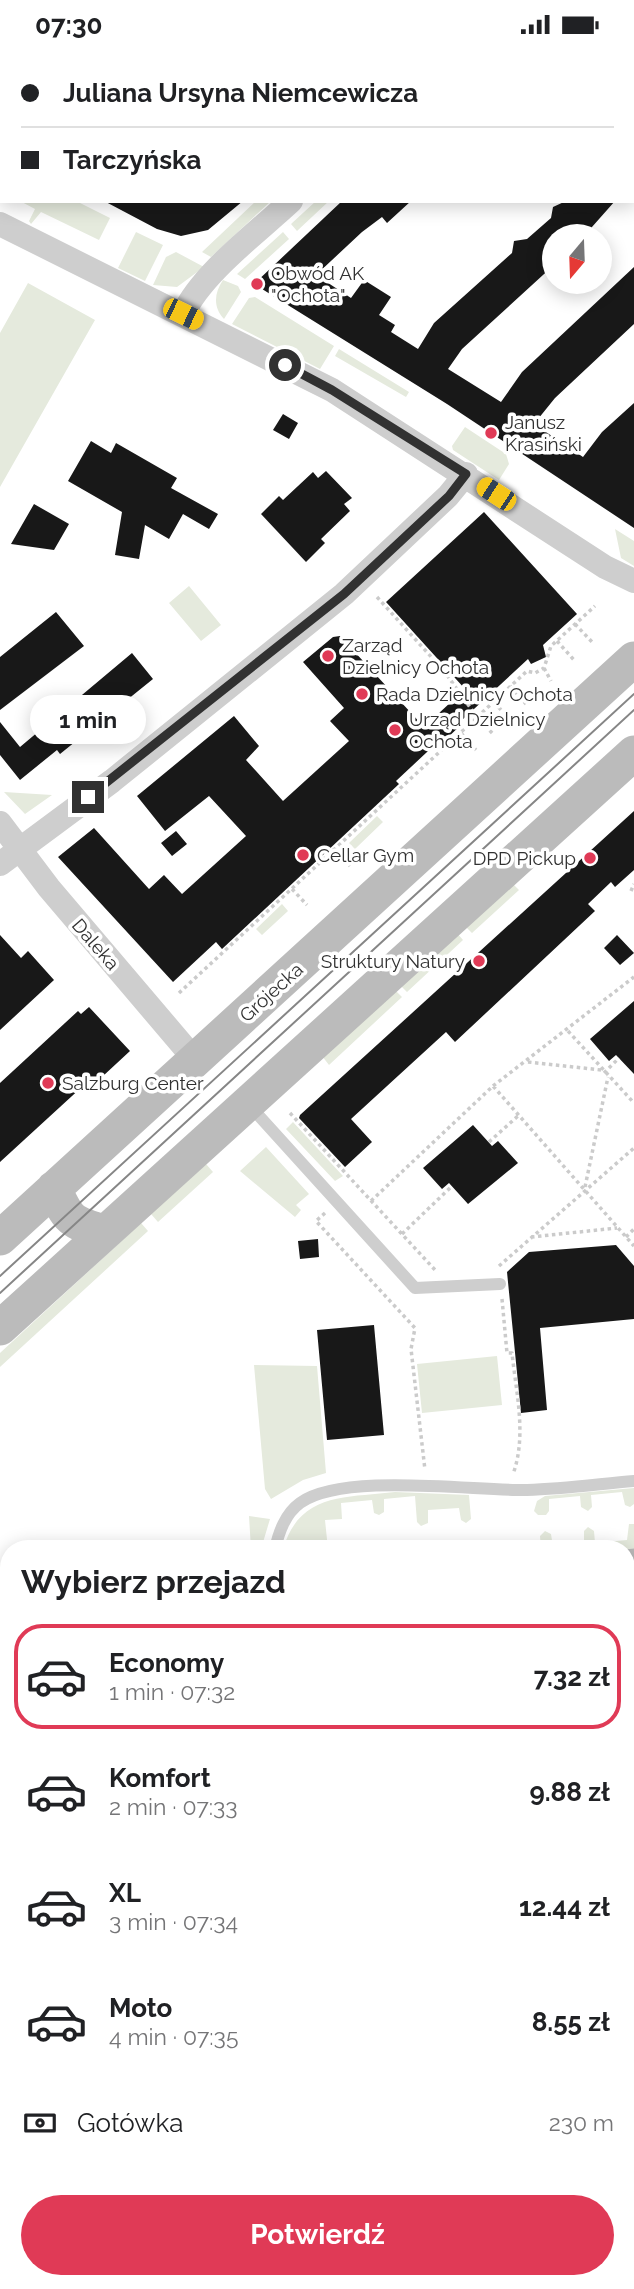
<!DOCTYPE html>
<html lang="pl">
<head>
<meta charset="utf-8">
<style>
  :root { --surface:#fff; --page:#f6f6f6; --text:#202124; --muted:#757577; --line:#e0e0e0; --accent:#e03a56 }
  body { margin:0; font-family:Raleway,sans-serif; background:var(--page); color:var(--text); height:100vh; display:flex; flex-direction:column; font-size:26px; white-space:nowrap }
  * { box-sizing:border-box; margin:0 }
  p { font-size:23px; color:var(--muted) }
  .icon { flex:none; width:38px; height:38px; fill:none; stroke:currentColor; stroke-width:2; stroke-linecap:round; stroke-linejoin:round }
  .map { position:relative; flex:1; overflow:hidden }
  .panel { position:absolute; left:0px; top:1491px; width:635px; height:749px; display:flex; flex-direction:column; background:var(--surface); border-radius:28px 28px 0 0; box-shadow:0 4px 18px #0003 }
  .panel>* { flex:none }
  .guide { position:absolute; left:0px; top:0px; width:635px; height:154px; box-shadow:0 4px 18px #0003; display:grid; align-content:center; height:154px; padding:0 21px; background:var(--surface) }
  .needle { width:46px; rotate:199deg }
  .tools { position:absolute; left:542px; top:175px; display:grid; gap:14px }
  .tools a { display:grid; place-items:center; width:70px; height:70px; border-radius:50%; background:var(--surface); box-shadow:0 4px 18px #0003; font-size:35px }
  .end { position:absolute; width:32px; height:32px; margin:-16px; border:9px solid #313131; background:#fff; box-shadow:0 0 0 4px #fff }
  .from { border-radius:50% }
  .bubble { position:absolute; height:49px; border-radius:24px; background:var(--surface); box-shadow:0 4px 18px #0003; font-size:23px; font-weight:700; line-height:49px; text-align:center }
  .car { position:absolute; width:21px; height:42px; margin:-21px -10px; border-radius:9px; box-shadow:0 0 5px 2px #0007; background:linear-gradient(#f5c518 24%,#345 0 40%,#f5c518 0 76%,#345 0 86%,#f5c518 0) }
  .guide b { display:flex; align-items:center; gap:24px; height:66px; font-size:26px }
  .guide b+b { border-top:2px solid var(--line) }
  .guide i { width:18px; height:18px; background:var(--text) }
  ul { padding:0; list-style:none }
  li { display:flex; align-items:center; gap:21px; height:105px; margin:0 14px 10px; padding:0 7px; border:4px solid transparent; border-radius:28px }
  li div { flex:1 }
  li b { display:block; font-size:26px }
  li em { font-style:normal; font-weight:700 }
  li.active { border-color:var(--accent) }
  li>.icon { width:63px; height:63px; stroke-width:1.5 }
  h2 { padding:0 21px; font-size:32px; line-height:84px }
  .pay { display:flex; align-items:center; gap:18px; height:77px; padding:0 21px; font-size:26px }
  .pay p { margin-inline-start:auto }
  .primary-button { display:flex; gap:14px; margin-top:auto; padding:14px 21px }
  .primary-button a { flex:1; height:80px; border-radius:42px; background:var(--accent); color:#fff; font-size:28px; font-weight:700; line-height:80px; text-align:center }
  .status { display:flex; justify-content:space-between; align-items:center; height:49px; padding:0 35px; background:var(--surface); direction:ltr }
  .status svg { height:19px; fill:currentColor }
  .map>svg:first-child { display:block }
</style>
</head>
<body>
<div class="status"><b>07:30</b><svg viewBox="0 0 49 12"><path d="M0 12V9h3v3zM5 12V6h3v6zM10 12V3h3v9zM15 12V0h3v12zM26 1h20v11H26zM47 4h2v5h-2z"/></svg></div>
<div class="map">
<svg width="634" height="2240" viewBox="0 0 634 2240">
  <rect width="100%" height="100%" fill="#fff"/>
  <path fill="#e5eadd" d="M20,152H76L110,169L99,191L41,163L31,175L29,172L35,160Z
    M256,152H271L211,208L202,203Z
    M316,152H329L297,182L291,175Z
    M136,183L163,196L145,232L118,219Z
    M283,183L289,190L245,230L237,225Z
    M176,203L204,218L177,238L153,236L166,208Z
    M223,231L238,237L241,243L224,270C213,258 214,244 223,231Z
    M28,234L95,271L0,438V284Z
    M255,248L334,297L320,320L232,275L249,249Z
    M339,300L409,343L406,348L335,307Z
    M465,378L506,405L509,415L499,431L453,401L452,397Z
    M615,480L634,492V517L621,509Z
    M189,537L221,576L201,592L169,554Z
    M4,743L52,746L25,765Z
    M377,767L383,773L355,800L349,794Z
    M513,835L519,841L472,884L465,877Z
    M282,855L288,862L262,886L256,880Z
    M457,884L463,891L407,943L400,936Z
    M395,941L402,948L329,1016L322,1007Z
    M293,1073L343,1127L335,1132L286,1080Z
    M266,1098L309,1145L296,1156L301,1161L295,1168L240,1122Z
    M206,1115L213,1123L158,1173L151,1165Z
    M141,1174L148,1182L0,1318V1304Z
    M497,1307L502,1356L422,1364L417,1315Z
    M254,1316L317,1317L326,1424L303,1431L271,1450L265,1440Z
    M634,1439V1455L630,1458L625,1456L622,1443L591,1446L592,1458L588,1462L581,1458L580,1447L549,1450V1462L546,1466H538L534,1462L537,1452L545,1447Z
    M395,1443L469,1446L471,1470L466,1474L461,1471L459,1459L428,1461V1474L421,1477L417,1473L415,1447L384,1450V1463L379,1466L374,1464L372,1451L341,1454L342,1470L325,1471L328,1500H283C300,1443 346,1449 395,1443Z
    M249,1467L270,1470L261,1500H251Z
    M629,1475H634V1505L627,1506L626,1500H534L541,1499L540,1487L545,1482L551,1485L553,1498L584,1495V1482L588,1478L594,1482L595,1494L627,1491Z
    M9,1641V1701H0V1642Z
    M627,1795H634V1845L627,1846Z
    M0,1808H9V1859H0Z
    M0,2039L9,2042V2113L0,2114Z"/>
  <path fill="#181818" d="M104,152H243L208,181L181,187L157,180Z
    M342,152H411L387,174L382,168L362,183L316,226L351,249L364,231L391,248L379,266L395,276L391,283L418,300L434,274L512,204L514,192L527,190L551,169L553,158L566,152H615L584,187H555V215L462,300L448,320L501,353L522,323L634,218V275L555,349L534,375L583,408L602,383L634,354V479L447,355L254,235Z
    M283,365L298,374L289,390L273,381Z
    M91,392L111,404L116,394L177,429L171,439L218,465L209,480L183,465L169,490L145,476L139,510L115,506L122,463L68,432Z
    M326,422L352,449L344,455L350,462L321,490L325,494L306,513L261,465L279,447L283,451L313,423L318,429Z
    M34,455L69,475L54,501L11,495Z
    M484,463L577,565L543,596L546,608L531,615L528,610L461,672L463,674L444,692L442,689L396,732L399,735L222,900L216,893L173,933L58,808L94,779L149,840L164,826L182,845L246,787L209,747L165,782L137,747L234,667L259,697L246,711L283,752L349,692L330,672L344,659L303,613L333,588L340,587L424,678L465,640L386,553Z
    M56,563L84,597L0,661V608Z
    M132,604L153,630L60,705L57,701L20,731L0,706V673L20,698Z
    M634,762V821L615,838L611,833L588,855L595,862L455,993L446,983L351,1070L372,1093L345,1118L299,1069L300,1066Z
    M176,782L187,795L172,807L161,794Z
    M0,886L21,909L28,902L54,931L0,981Z
    M617,886L634,904L620,916L604,899Z
    M634,952V1025L616,1006L609,1012L590,990Z
    M89,958L130,1002L89,1040L84,1036L0,1113V1034L78,962L81,965Z
    M473,1076L492,1097L498,1092L518,1114L468,1155L449,1134L442,1140L423,1119Z
    M318,1190L319,1208L300,1210L298,1192Z
    M616,1196L634,1217V1270L540,1279L547,1361L521,1364L507,1223L529,1203Z
    M374,1276L384,1386L327,1391L317,1281Z"/>
  <g fill="none" stroke-linecap="round" stroke-linejoin="round">
    <path stroke="#cbcbcb" stroke-width="3.5" stroke-dasharray="3.5 3.5" stroke-linecap="butt" d="M50,2L51,0
      M377,548L444,622L477,668L493,685
      M575,575L593,594
      M557,592L574,611
      M544,619L551,632
      M510,637L526,655
      M494,653L509,670
      M461,684L476,701
      M335,801L350,817
      M292,840L307,856
      M631,842L634,835
      M179,944L527,622L535,624L544,619L551,597L595,557
      M568,982L634,1054
      M528,1013L601,1021
      M604,1024L619,1009
      M493,1037L634,928
      M290,1064L436,1222
      M489,1093L519,1066
      M585,1138L608,1028
      M371,1152L493,1037L634,1197
      M325,1164L316,1172L415,1279L411,1300L425,1421
      M402,1185L452,1137
      M531,1188L617,1179
      M626,1188L634,1180
      M499,1217L634,1099
      M502,1250L507,1304H512C516,1343 527,1387 513,1425
      M626,1566L634,1565
      M626,1631L634,1637
      M626,1872L634,1871
      M0,1885H9
      M626,1887L634,1886
      M626,1944H634
      M626,1958H634
      M0,1972H9
      M0,1997L9,1996
      M626,2016L634,2015
      M0,2034L9,2037
      M0,2117L9,2116
      M0,2158L9,2157"/>
    <path stroke="#cecece" stroke-width="12" d="M250,1057L415,1239L500,1235
      M275,1500C279,1483 285,1465 300,1454C343,1423 474,1442 527,1441C563,1440 599,1435 634,1432
      M626,2179L634,2177
      M200,2240L273,2231"/>
    <path stroke="#cecece" stroke-width="24" d="M189,2L190,0
      M263,2L265,0
      M336,2L338,0
      M453,2L455,0
      M629,2L630,0
      M634,20V21
      M0,175L332,341L605,518L634,532
      M183,265C202,224 258,183 291,152
      M0,774L49,839L196,1012
      M0,815L112,732L344,545L448,447L466,425"/>
    <path stroke="#bbb" stroke-width="35" d="M54,1139C68,1171 70,1173 104,1183
      M0,1189L634,610
      M0,1279L634,704
      M626,1518L634,1517
      M0,1603L9,1601"/>
    <path stroke="#868686" stroke-width="2" d="M0,1227L634,645
      M0,1244L634,661"/>
    <path stroke="#868686" stroke-width="5" stroke-dasharray="7 5" stroke-linecap="butt" d="M626,1694H634
      M626,1705H634
      M0,1713H9
      M626,1721L634,1720
      M0,1731L9,1730
      M626,1733H634
      M0,1745H9
      M626,1748H634
      M0,1759H9
      M0,1773H9
      M626,1785H634
      M0,1798H9
      M626,1899H634
      M0,1913L9,1912
      M626,1931H634
      M0,1944H9"/>
  </g>
  <g fill="none" stroke-linecap="round" stroke-linejoin="round">
    <path stroke="#313131" stroke-width="9" d="M88,748L344,545L449,447L466,425L332,341L285,316"/>
  </g>
  <g fill="#e03a56" stroke="#fff" stroke-width="2.5">
    <circle cx="257" cy="235" r="7"/>
    <circle cx="491" cy="384" r="7"/>
    <circle cx="328" cy="607" r="7"/>
    <circle cx="362" cy="645" r="7"/>
    <circle cx="395" cy="681" r="7"/>
    <circle cx="303" cy="806" r="7"/>
    <circle cx="590" cy="809" r="7"/>
    <circle cx="479" cy="912" r="7"/>
    <circle cx="48" cy="1034" r="7"/>
  </g>
  <g text-anchor="middle" stroke-width="7" stroke-linejoin="round" paint-order="stroke">
    <g font-size="19" fill="#313131" stroke="#fff" text-anchor="start">
      <text x="271" y="231">Obwód AK<tspan x="271" dy="22">"Ochota"</tspan></text>
      <text x="505" y="380">Janusz<tspan x="505" dy="22">Krasiński</tspan></text>
      <text x="342" y="603">Zarząd<tspan x="342" dy="22">Dzielnicy Ochota</tspan></text>
      <text x="376" y="652">Rada Dzielnicy Ochota</text>
      <text x="409" y="677">Urząd Dzielnicy<tspan x="409" dy="22">Ochota</tspan></text>
      <text x="317" y="813">Cellar Gym</text>
      <text x="576" y="816" text-anchor="end">DPD Pickup</text>
      <text x="465" y="919" text-anchor="end">Struktury Natury</text>
      <text x="62" y="1041">Salzburg Center</text>
    </g>
    <g font-size="19" fill="#313131" stroke="#fff">
      <text transform="translate(96 895) rotate(49)" y="7">Daleka</text>
      <text transform="translate(271 943) rotate(-42)" y="7">Grójecka</text>
    </g>
  </g>
</svg>
<div class="tools">
<a><svg class="needle" viewBox="-14 -14 28 28"><path d="M0-13l5 13h-10z" fill="#e53935"/><path d="M0 13l5-13h-10z" fill="#757577"/></svg></a>
</div>
<i class="end from" style="left:285px;top:316px"></i>
<i class="end" style="left:88px;top:748px"></i>
<div class="bubble" style="left:30px;top:646px;width:116px">1 min</div>
<i class="car" style="left:183px;top:265px;rotate:116deg"></i>
<i class="car" style="left:496px;top:445px;rotate:303deg"></i>
<div class="guide">
<b><i class="from"></i>Juliana Ursyna Niemcewicza</b>
<b><i></i>Tarczyńska</b>
</div>
<section class="panel">
<h2>Wybierz przejazd</h2>
<ul>
<li class="active"><svg class="icon" aria-label="car" viewBox="0 0 24 24"><path d="M5 17H2v-5l4-1 3-4h7l3 4 3 1v5h-3M9 17h6M6 11h13"/><circle cx="7" cy="17" r="2"/><circle cx="17" cy="17" r="2"/></svg><div><b>Economy</b><p>1 min · 07:32</p></div><em>7.32 zł</em></li>
<li><svg class="icon" aria-label="car" viewBox="0 0 24 24"><path d="M5 17H2v-5l4-1 3-4h7l3 4 3 1v5h-3M9 17h6M6 11h13"/><circle cx="7" cy="17" r="2"/><circle cx="17" cy="17" r="2"/></svg><div><b>Komfort</b><p>2 min · 07:33</p></div><em>9.88 zł</em></li>
<li><svg class="icon" aria-label="car" viewBox="0 0 24 24"><path d="M5 17H2v-5l4-1 3-4h7l3 4 3 1v5h-3M9 17h6M6 11h13"/><circle cx="7" cy="17" r="2"/><circle cx="17" cy="17" r="2"/></svg><div><b>XL</b><p>3 min · 07:34</p></div><em>12.44 zł</em></li>
<li><svg class="icon" aria-label="car" viewBox="0 0 24 24"><path d="M5 17H2v-5l4-1 3-4h7l3 4 3 1v5h-3M9 17h6M6 11h13"/><circle cx="7" cy="17" r="2"/><circle cx="17" cy="17" r="2"/></svg><div><b>Moto</b><p>4 min · 07:35</p></div><em>8.55 zł</em></li>
</ul>
<div class="pay"><svg class="icon" aria-label="cash" viewBox="0 0 24 24"><path d="M3 7h18v10H3z"/><circle cx="12" cy="12" r="2"/></svg>Gotówka<p>230 m</p></div>
<div class="primary-button"><a>Potwierdź</a></div>
</section>
</div>
</body>
</html>
